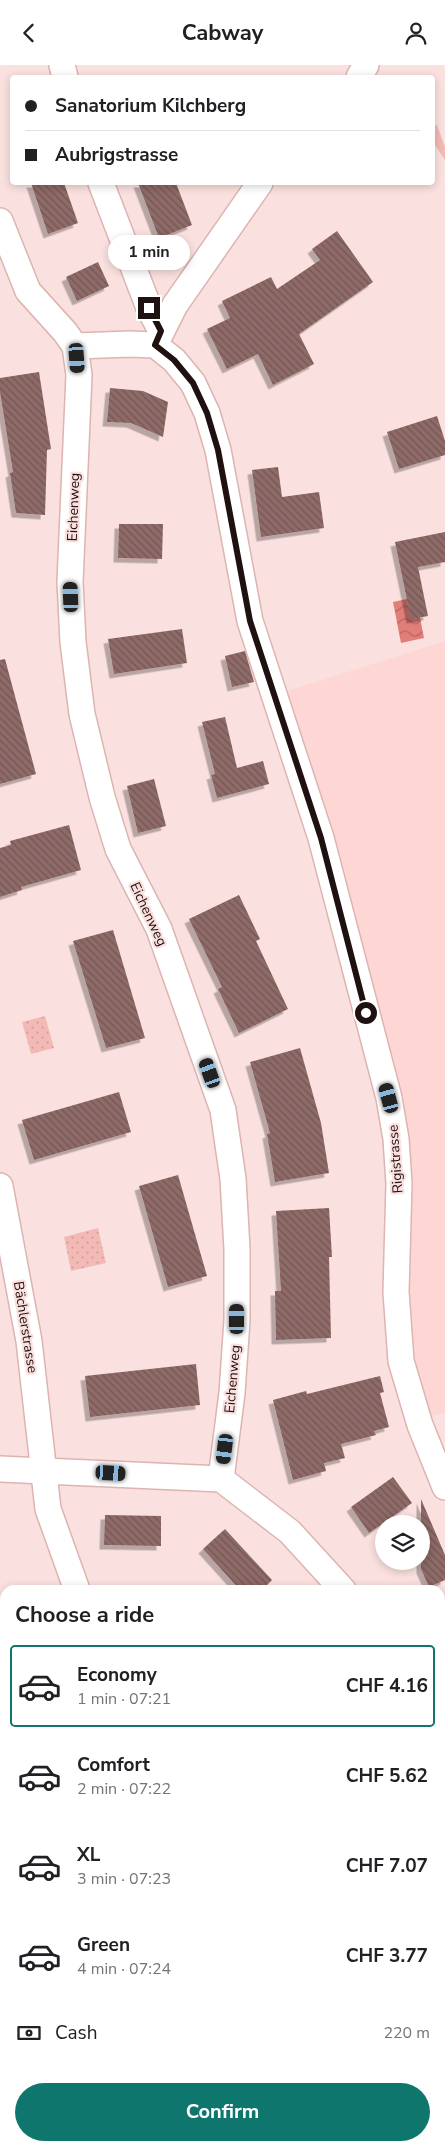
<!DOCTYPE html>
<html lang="en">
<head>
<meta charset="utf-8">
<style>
  :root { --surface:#fff; --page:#f2f2f2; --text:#202124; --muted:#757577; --line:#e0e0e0; --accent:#0f766e }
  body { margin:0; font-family:"Nunito Sans",sans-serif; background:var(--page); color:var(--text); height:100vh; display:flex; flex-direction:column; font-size:19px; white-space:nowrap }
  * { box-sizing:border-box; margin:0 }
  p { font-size:16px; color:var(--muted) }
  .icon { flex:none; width:28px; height:28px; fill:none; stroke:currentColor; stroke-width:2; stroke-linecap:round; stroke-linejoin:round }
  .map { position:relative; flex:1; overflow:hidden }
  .details { position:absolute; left:0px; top:1520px; width:445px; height:566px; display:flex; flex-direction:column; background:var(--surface); border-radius:15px 15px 0 0; box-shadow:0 2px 8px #0003 }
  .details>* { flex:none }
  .top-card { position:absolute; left:10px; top:10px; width:425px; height:110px; border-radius:5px; box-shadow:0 2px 8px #0003; display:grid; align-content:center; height:110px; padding:0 15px; background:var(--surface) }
  .controls { position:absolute; left:375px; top:1450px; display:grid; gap:10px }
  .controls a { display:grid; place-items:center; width:55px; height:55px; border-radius:50%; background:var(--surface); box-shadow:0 2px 8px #0003; font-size:25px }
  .end { position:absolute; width:22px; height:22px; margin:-11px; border:6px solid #1f1110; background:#fff; box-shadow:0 0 0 2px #fff }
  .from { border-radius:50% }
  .bubble { position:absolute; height:35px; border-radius:18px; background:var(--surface); box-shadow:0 2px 8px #0003; font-size:16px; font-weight:700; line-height:35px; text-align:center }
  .car { position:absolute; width:15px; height:30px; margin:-15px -8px; border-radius:6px; box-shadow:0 0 4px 1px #0007; background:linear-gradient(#222 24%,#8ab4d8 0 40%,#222 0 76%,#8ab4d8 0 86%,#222 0) }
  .top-card b { display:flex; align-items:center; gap:18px; height:48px; font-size:19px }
  .top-card b+b { border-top:1px solid var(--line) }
  .top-card i { width:12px; height:12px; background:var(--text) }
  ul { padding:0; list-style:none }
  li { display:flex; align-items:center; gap:15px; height:82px; margin:0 10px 8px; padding:0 5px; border:2px solid transparent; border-radius:5px }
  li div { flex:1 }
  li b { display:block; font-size:19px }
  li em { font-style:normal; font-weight:700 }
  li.current { border-color:var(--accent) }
  li>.icon { width:45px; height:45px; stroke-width:1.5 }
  h2 { padding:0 15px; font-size:22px; line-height:60px }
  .pay { display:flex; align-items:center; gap:12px; height:55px; padding:0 15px; font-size:19px }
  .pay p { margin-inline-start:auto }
  .action { display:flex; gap:10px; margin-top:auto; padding:10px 15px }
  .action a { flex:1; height:58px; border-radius:30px; background:var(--accent); color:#fff; font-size:20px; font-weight:700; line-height:58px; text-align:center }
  header { display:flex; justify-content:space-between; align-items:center; height:65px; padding:0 15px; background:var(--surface); font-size:22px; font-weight:700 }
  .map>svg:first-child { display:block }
</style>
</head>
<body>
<header><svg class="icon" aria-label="back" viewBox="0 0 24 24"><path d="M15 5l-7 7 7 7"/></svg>Cabway<svg class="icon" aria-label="person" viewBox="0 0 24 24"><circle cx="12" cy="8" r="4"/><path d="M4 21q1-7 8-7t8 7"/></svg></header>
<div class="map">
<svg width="445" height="2086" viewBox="0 0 445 2086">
  <defs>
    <pattern id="park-dots" width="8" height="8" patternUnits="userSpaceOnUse" patternTransform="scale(1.25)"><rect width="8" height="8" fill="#f3bab5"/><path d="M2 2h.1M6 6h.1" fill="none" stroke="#d09f9b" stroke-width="1.8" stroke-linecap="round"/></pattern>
    <pattern id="water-waves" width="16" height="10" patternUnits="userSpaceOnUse" patternTransform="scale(1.25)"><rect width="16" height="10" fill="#e27e79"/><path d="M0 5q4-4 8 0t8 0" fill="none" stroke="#b76662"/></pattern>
    <pattern id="building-back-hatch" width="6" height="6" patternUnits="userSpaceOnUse" patternTransform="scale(1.25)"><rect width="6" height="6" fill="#8e6a67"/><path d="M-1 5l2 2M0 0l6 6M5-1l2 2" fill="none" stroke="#735653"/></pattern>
    <filter id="shadow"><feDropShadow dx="-4.5" dy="4.5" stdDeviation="0" flood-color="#0004"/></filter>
  </defs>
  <rect width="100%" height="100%" fill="#fae1df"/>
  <path fill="#fed6d3" d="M445,576V1348L422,1353L410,1311L405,1118L278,629Z"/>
  <path fill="#f3bab5" d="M437,60L445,82V95L433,77V62Z
    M445,2013V2086H343L350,2081H440V2017Z"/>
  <path fill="url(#park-dots)" d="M45,951L54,983L31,989L22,957Z
    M98,1163L106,1198L71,1206L64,1172Z"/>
  <path fill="url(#water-waves)" d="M416,532L424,573L401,578L393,537Z"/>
  <path fill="url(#building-back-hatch)" filter="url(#shadow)" d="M31,118H64L78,158L48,169Z
    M138,118H176L192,160L159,173Z
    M337,166L373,217L299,269L314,299L273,320L258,289L227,304L207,264L230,253L222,236L271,212L277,224L320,195L312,184Z
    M98,197L109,221L77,236L66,212Z
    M39,307L51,384L47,385L45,450L16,448L10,408L13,407L0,327V313Z
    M110,323L143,326L168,337L163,372L131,358L107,357Z
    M437,351L445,376V390L399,404L387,367Z
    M278,402L282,432L319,427L324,463L261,472L252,405Z
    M119,459H163L162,494L118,493Z
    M445,467V497L418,502L428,551L411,554L395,477Z
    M182,564L187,598L114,609L108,574Z
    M245,586L254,617L232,622L225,591Z
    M5,594L36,709L0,719V595Z
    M225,652L237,703L263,696L269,719L217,733L211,710L215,709L202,657Z
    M154,714L166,761L138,768L127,721Z
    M69,760L81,805L21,822L22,825L0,832V783L11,780L10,776Z
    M239,830L260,874L256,876L288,944L239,968L218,924L222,922L189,854Z
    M113,865L145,973L106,983L73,876Z
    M300,983L321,1058L329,1108L275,1117L267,1069L270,1068L250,997Z
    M119,1027L131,1067L34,1095L22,1055Z
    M178,1110L207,1211L168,1222L139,1121Z
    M329,1143L332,1192H329L331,1273L276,1275L275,1226H281L276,1146Z
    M196,1299L200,1340L90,1352L85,1311Z
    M380,1311L384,1327L380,1328L389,1362L374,1366L376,1370L341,1379L345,1393L324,1398L326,1406L293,1415L273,1335L306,1326L307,1329Z
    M393,1412L412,1438L369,1468L351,1442Z
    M421,1434L445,1490V1515L429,1522L421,1504Z
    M105,1450L161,1451V1481L104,1480Z
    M225,1464L272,1515L262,1525H240L203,1484Z"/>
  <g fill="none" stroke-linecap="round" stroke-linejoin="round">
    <defs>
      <path id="minor" d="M62,0L65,12
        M359,12L366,0
        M101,118L149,243L161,266
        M0,156L28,226L65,267L75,281L130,279L155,280L174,295L193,318L207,348L218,385L250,556L321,773L389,1033L396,1074L399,1118L396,1227L401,1296L420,1360L445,1422
        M155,280L175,240L260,118
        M75,281L79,310L70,517L73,577L82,649L102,732L118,784L159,864L223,1045L233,1114L237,1184V1255L232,1328L221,1414
        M0,1121L29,1276L48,1444L77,1525
        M0,1404L221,1414L290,1467L343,1525
        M440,1633L445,1639
        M440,1887L445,1883
        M124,2086L132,2081"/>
    </defs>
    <use href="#minor" stroke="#dcb4b1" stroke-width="28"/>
    <use href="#minor" stroke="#fff" stroke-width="25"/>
  </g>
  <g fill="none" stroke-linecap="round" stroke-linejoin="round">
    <path stroke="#1f1110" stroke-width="6" d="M149,243L161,266L155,280L174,295L193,318L207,348L218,385L250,556L321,773L366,948"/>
  </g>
  <g text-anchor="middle" stroke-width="4.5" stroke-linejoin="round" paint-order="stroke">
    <g font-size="14" fill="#1f1110" stroke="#fae1df">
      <text transform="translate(73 442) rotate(-88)" y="5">Eichenweg</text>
      <text transform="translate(149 849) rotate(65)" y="5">Eichenweg</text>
      <text transform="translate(395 1094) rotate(-94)" y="5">Rigistrasse</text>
      <text transform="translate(26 1262) rotate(81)" y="5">Bächlerstrasse</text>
      <text transform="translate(232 1314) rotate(-85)" y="5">Eichenweg</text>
    </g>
  </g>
</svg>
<div class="controls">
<a><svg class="icon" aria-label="layers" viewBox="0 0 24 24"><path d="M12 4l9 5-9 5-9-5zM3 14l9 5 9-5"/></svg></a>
</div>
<i class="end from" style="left:366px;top:948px"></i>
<i class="end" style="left:149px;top:243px"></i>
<div class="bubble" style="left:108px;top:170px;width:82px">1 min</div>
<i class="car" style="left:77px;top:293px;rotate:176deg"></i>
<i class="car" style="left:71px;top:532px;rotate:358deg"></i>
<i class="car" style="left:210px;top:1008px;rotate:340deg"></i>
<i class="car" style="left:389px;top:1033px;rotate:345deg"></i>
<i class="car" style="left:237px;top:1254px;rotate:0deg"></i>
<i class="car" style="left:225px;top:1384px;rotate:187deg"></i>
<i class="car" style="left:111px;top:1408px;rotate:93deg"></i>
<div class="top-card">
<b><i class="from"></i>Sanatorium Kilchberg</b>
<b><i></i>Aubrigstrasse</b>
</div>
<section class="details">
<h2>Choose a ride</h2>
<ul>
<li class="current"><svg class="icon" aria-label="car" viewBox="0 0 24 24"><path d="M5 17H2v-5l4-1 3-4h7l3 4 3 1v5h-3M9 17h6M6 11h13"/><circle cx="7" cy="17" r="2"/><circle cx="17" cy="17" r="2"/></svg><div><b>Economy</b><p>1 min · 07:21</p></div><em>CHF 4.16</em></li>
<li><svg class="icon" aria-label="car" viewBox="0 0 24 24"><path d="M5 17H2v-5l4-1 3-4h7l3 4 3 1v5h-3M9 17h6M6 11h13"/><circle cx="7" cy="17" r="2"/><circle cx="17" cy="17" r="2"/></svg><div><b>Comfort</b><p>2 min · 07:22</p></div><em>CHF 5.62</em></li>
<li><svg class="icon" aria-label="car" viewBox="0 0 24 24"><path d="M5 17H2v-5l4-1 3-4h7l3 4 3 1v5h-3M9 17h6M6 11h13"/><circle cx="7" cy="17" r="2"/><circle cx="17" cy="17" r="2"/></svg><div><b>XL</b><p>3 min · 07:23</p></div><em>CHF 7.07</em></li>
<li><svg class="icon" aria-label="car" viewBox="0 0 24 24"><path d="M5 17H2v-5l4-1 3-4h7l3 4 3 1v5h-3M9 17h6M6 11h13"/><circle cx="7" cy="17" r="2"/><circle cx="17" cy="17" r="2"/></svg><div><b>Green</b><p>4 min · 07:24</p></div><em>CHF 3.77</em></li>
</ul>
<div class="pay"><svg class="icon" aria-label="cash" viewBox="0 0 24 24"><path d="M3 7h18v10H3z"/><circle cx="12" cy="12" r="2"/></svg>Cash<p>220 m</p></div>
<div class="action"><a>Confirm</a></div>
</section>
</div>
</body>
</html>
